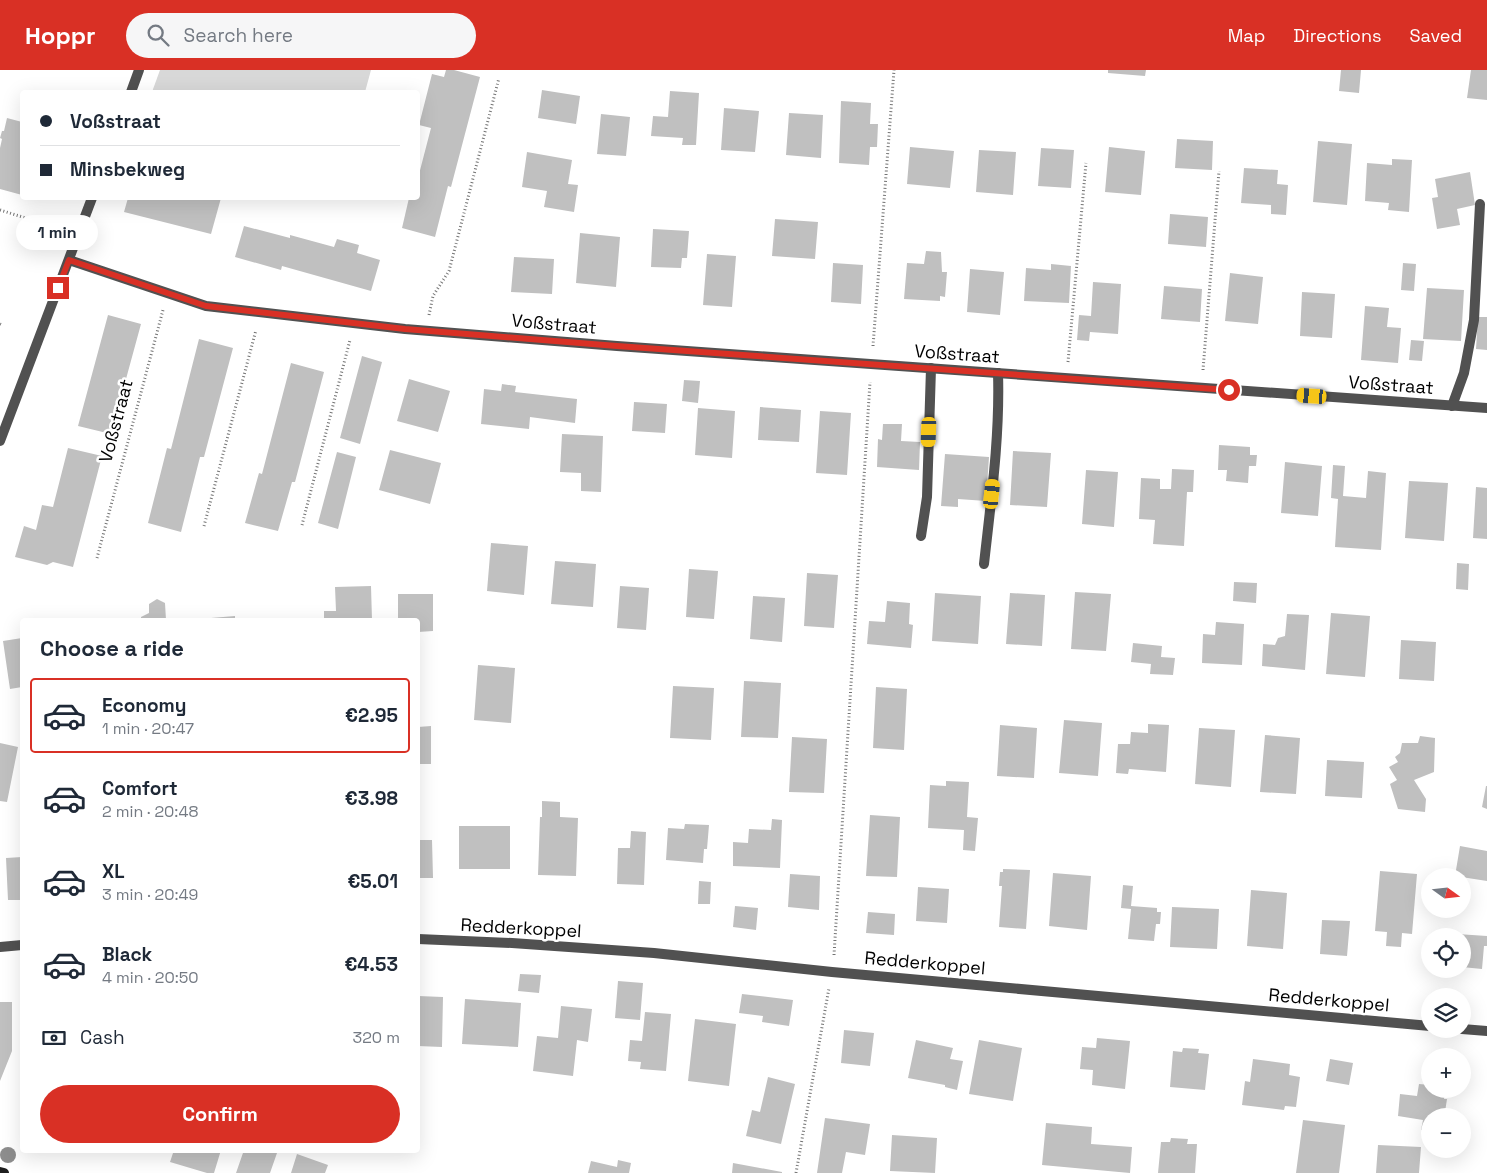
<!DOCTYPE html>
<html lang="en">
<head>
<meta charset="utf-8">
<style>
  :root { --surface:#fff; --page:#f6f6f7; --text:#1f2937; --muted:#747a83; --line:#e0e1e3; --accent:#d93025 }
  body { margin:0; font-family:"Space Grotesk",sans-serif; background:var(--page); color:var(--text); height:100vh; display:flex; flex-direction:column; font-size:19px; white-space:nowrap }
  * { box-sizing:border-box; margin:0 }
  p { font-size:16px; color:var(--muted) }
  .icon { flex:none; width:28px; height:28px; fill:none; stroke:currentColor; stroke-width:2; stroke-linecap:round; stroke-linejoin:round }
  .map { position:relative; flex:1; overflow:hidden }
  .sheet { position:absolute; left:20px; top:548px; width:400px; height:535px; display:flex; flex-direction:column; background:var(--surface); border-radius:5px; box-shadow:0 5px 20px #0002 }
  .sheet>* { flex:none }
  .top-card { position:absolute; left:20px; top:20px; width:400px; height:110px; border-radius:5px; box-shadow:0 5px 20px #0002; display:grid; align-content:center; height:110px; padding:0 20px; background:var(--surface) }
  .needle { width:32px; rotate:105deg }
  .controls { position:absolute; left:1421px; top:798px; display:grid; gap:10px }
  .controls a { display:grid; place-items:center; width:50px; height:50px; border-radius:50%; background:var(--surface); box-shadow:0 5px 20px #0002; font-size:25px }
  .end { position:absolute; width:22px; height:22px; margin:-11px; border:6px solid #d93025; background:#fff; box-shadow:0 0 0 2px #fff }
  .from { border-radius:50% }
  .bubble { position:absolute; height:35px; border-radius:18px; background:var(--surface); box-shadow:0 5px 20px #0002; font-size:16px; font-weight:800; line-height:35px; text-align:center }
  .car { position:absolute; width:15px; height:30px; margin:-15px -8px; border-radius:6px; box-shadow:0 0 4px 1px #0007; background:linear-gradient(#f5c518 24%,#345 0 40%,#f5c518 0 76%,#345 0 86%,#f5c518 0) }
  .top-card b { display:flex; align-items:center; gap:18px; height:48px; font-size:19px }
  .top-card b+b { border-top:1px solid var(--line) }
  .top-card i { width:12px; height:12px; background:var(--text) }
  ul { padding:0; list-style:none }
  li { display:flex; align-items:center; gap:15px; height:75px; margin:0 10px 8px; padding:0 10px; border:2px solid transparent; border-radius:5px }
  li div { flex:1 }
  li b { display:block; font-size:19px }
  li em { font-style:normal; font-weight:800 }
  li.current { border-color:var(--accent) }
  li>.icon { width:45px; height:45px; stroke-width:1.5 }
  h2 { padding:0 20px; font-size:22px; line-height:60px }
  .pay { display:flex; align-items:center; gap:12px; height:55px; padding:0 20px; font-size:19px }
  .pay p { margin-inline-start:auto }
  .button { display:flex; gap:10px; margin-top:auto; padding:10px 20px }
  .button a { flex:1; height:58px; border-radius:30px; background:var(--accent); color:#fff; font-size:20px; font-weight:800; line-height:58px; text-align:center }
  header { display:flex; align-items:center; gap:30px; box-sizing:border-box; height:70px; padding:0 25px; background:var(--accent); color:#fff }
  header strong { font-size:24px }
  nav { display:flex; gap:28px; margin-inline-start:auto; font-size:18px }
  .search { width:350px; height:45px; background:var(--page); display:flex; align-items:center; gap:12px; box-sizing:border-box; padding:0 18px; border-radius:28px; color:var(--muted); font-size:19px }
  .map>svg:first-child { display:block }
</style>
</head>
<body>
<header>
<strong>Hoppr</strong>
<div class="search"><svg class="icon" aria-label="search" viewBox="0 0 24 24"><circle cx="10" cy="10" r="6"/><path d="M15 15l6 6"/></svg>Search here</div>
<nav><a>Map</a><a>Directions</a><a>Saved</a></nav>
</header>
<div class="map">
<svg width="1487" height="1103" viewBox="0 0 1487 1103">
  <rect width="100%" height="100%" fill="#fff"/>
  <path fill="#d8d8d8" d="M160,0H371L365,22H152Z"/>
  <path fill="#c0c0c0" d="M446,0H454L480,7L451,117L448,116L435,167L402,158L409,128H418V108L431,58L419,55L432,4L444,7Z
    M1108,0H1146L1145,6L1108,3Z
    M1341,0H1361L1359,23L1339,21Z
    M1471,0H1487V30L1467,28Z
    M542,20L580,26L576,54L538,48Z
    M670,21L699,23L696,75H682L683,68L651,66L653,46L668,47Z
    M841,31L871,33L870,54H878L877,77H870L869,95L839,93Z
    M724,38L759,41L755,82L721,80Z
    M789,43L823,45L821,88L786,85Z
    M601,44L630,47L626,86L597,84Z
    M7,48L22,52V125L0,119V78L2,69L0,68L2,61H4Z
    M1177,69L1213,71L1212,100L1175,98Z
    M1318,71L1352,74L1347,135L1313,132Z
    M910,77L954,81L950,118L907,114Z
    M1109,77L1145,81L1141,125L1105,122Z
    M1041,78L1074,80L1071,118L1038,116Z
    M979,80L1016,82L1013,125L976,122Z
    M527,82L572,90L568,114L578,115L574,142L544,137L547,121L522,117Z
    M1392,89L1412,90L1409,142L1388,140L1389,133L1365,131L1367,93L1392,95Z
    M1244,98L1278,100L1277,114L1288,115L1286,145L1271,144V135L1241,133Z
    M1470,102L1475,135L1457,139L1460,155L1437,159L1432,128L1438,127L1435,109Z
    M128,128H221L211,164L124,142Z
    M1170,144L1208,147L1206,177L1168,174Z
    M775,149L818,152L815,189L772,186Z
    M244,156L290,168V165L334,177L337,169L359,175L357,183L380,190L371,221L282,196L281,200L235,187Z
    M653,159L689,161L687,188H682L681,198L651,197Z
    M580,163L620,167L616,217L576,213Z
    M926,181L941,182L942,202H947L945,227L940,226V231L904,229L907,193L924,194Z
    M707,184L736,186L732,237L703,235Z
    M514,187L554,189L552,224L511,222Z
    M833,193L863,195L861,234L831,232Z
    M1403,193L1416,194L1414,221L1401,220Z
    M1051,194L1071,196L1069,233L1024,231L1026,198L1051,200Z
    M970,199L1004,202L1000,245L967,242Z
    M1230,203L1263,207L1258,254L1225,251Z
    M1093,212L1121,214L1118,264L1090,262L1089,271L1077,270L1079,245L1091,246Z
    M1164,216L1202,219L1200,252L1161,249Z
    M1427,218L1464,220L1461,271L1423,269Z
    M1302,222L1335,224L1332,268L1300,266Z
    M1365,236L1389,238L1387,257L1401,258L1398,293L1361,290Z
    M108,245L141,254L111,364L78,356Z
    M1478,247H1487V280L1476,279Z
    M199,269L233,278L204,387H200L181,462L148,453L167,378L171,379Z
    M1411,270L1424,271L1422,291L1409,290Z
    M362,286L382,292L360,374L340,368Z
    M291,293L324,302L295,412H292L278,461L245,453L259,403L262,404Z
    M409,309L450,321L438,362L397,351Z
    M684,310L700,311L698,333L682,331Z
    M502,314L516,316L515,322L577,329L575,353L530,347L529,359L481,354L484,319L501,321Z
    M634,332L667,334L665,363L632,361Z
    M760,337L801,340L799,372L758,370Z
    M698,338L735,341L732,388L695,385Z
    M820,341L851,343L847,405L816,403Z
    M883,354H902L901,371L920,372L919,400L877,397L878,369L882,370Z
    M562,364L603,366L601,422L581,421V403L560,402Z
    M1219,375L1250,377V385H1257L1256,396H1249L1248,413L1226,411L1227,400H1218Z
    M68,378L102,386L73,497L53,492L47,495L15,487L24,456L36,460L42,435L53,437Z
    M390,380L441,393L430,434L379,420Z
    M1013,381L1051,383L1047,437L1010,435Z
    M337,382L356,387L338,459L318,453Z
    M945,384L989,387L986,431L958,429V437L941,436Z
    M1285,392L1322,396L1318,446L1281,443Z
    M1333,395L1345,396L1343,426L1366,428L1368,401L1386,403L1381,480L1335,477L1338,429L1331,428Z
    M1172,399L1194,400L1193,422H1187L1184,476L1153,474L1155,450L1139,449L1141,408L1160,409V419H1171Z
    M1086,400L1118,402L1114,457L1082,454Z
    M1409,411L1448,413L1444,471L1405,468Z
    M1476,417L1487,418V469L1473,468Z
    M491,473L528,476L524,525L487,521Z
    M555,491L596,494L593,537L551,534Z
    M1457,493L1469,494L1468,520L1456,519Z
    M689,499L718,501L714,549L686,547Z
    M807,503L838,505L834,558L804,556Z
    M1234,512L1257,513L1256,533L1233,531Z
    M371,516L372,550H324V541H336L335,517Z
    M620,516L649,518L646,560L617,558Z
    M1075,522L1111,524L1106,581L1071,579Z
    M935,523L981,526L978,574L932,571Z
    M1010,523L1045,525L1042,576L1006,574Z
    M398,524H433V561L418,562V550H398Z
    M753,526L785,528L782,572L750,569Z
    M157,529L165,533L166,550H141V547L149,543V534Z
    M887,531L910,533L909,554L913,555L911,578L867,574L869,551L885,552Z
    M1331,543L1370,546L1365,607L1326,604Z
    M1287,544L1309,545L1305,600L1262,596L1263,574L1275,575L1278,568L1285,566Z
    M235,546V550H199V549Z
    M1216,552L1244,554L1242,595L1202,593L1203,564L1215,565Z
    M22,568V617L10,619L3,571Z
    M1401,570L1436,572L1434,611L1399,609Z
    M1133,573L1162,576L1161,587L1175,588L1173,605L1150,604L1151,594L1131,592Z
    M478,595L515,598L511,653L474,650Z
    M744,611L781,613L778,668L741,667Z
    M673,616L714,618L711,670L670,668Z
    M876,617L907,619L904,680L873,678Z
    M1064,650L1102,653L1098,706L1059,703Z
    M1148,654L1169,655L1166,702L1129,699L1128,704L1116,703L1118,674H1130L1131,662L1148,663Z
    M1000,655L1037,658L1034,708L997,706Z
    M431,656V694H418V657Z
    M1199,658L1235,660L1231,717L1195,714Z
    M1265,665L1300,668L1296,724L1260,722Z
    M1420,666L1435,668L1434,702L1414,710L1426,729L1425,742L1398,739L1390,714L1397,710L1389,697L1398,692L1395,687L1400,683L1402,673H1418Z
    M792,667L827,669L824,723L789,722Z
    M0,673L18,677L7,732L0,731Z
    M1327,690L1364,692L1362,728L1325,726Z
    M946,711L969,712L967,747L978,748L975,781L963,780L964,760L928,758L930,715L946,716Z
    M1486,716H1487V739L1482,737Z
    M542,731L560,732V747L578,748L576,806L538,805L540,747H542Z
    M870,745L900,747L897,807L866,806Z
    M772,749L782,750L780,798L733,796V772L748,773L749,759L771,760Z
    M685,754L709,755L707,779H704L703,793L666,790L668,758L684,759Z
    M459,756H510V799H459Z
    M631,761L646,762L644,815L617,814L618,778H630Z
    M418,770H432L433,808H418Z
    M1460,776L1487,781V811L1455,806Z
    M22,787V830H8L6,788Z
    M1003,799L1030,800L1026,859L999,857L1002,816H999L1000,802H1003Z
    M1380,801L1417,804L1412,864L1402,863L1401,877L1386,876L1387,862L1375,861Z
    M1053,803L1091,806L1087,860L1049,856Z
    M790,804L820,806L819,840L788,837Z
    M699,811L711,812L710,834H698Z
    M1123,815L1133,816L1131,836L1157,838V842H1161L1160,854H1156L1154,871L1128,869L1131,839L1121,838Z
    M918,817L949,819L947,853L916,851Z
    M1251,820L1287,823L1283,879L1247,876Z
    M735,836L758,838L756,860L733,857Z
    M1172,837L1219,839L1217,879L1170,877Z
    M868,842L895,844L894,865L866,863Z
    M1322,850L1350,851L1347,886L1320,884Z
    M1457,864L1487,866V876H1484L1482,899L1462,897V866H1457Z
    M520,904L541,905L539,923L518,921Z
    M618,911L643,913L640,950L615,948Z
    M742,924L793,930L789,956L762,952L763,946L739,943Z
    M418,926L443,927L442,977L418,976Z
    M465,929L521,933L518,977L462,974Z
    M0,932H12V981L0,1011Z
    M561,936L592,939L588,972L577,970L573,1006L533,1001L537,966L558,968Z
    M645,942L671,944L666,1001L640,999L641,992L628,991L630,970L642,971Z
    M695,949L736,954L729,1016L688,1011Z
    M844,960L874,963L870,996L841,993Z
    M1097,968L1130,971L1125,1019L1092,1015L1093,1000L1080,999L1082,977L1096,978Z
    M916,970L953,978L950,989L963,991L957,1020L945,1017V1015L908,1008Z
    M979,970L1022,978L1013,1031L969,1024Z
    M1183,978L1199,979L1198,983L1209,984L1205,1020L1170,1017L1173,981L1182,982Z
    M1253,989L1290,994L1289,1005L1300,1007L1296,1037L1285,1036L1284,1040L1242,1035L1245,1011L1250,1012Z
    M1330,989L1353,993L1349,1015L1326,1011Z
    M768,1007L795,1014L781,1074L746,1066L752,1040L760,1042Z
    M1419,1014L1430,1015V1019H1446L1444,1029H1447L1445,1042H1443L1442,1046H1430V1061L1421,1060L1423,1050L1398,1046L1400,1024L1417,1026Z
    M825,1048L870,1054L865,1085L846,1082L842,1103H817Z
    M1303,1050L1345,1055L1339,1103H1296Z
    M1046,1053L1092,1057L1091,1074L1132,1077L1130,1103L1042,1095Z
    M892,1065L937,1068L935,1103L890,1101Z
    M1171,1068L1188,1069L1187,1074H1197L1195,1103H1158L1161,1072H1170Z
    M1378,1075L1421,1077L1419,1103H1376Z
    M174,1080H221L214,1103H207L170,1092Z
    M244,1080H269L277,1083L270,1103H236Z
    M297,1084L328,1095L325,1103H291Z
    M618,1090L631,1093L629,1103H588L591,1091L617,1097Z
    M733,1093L782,1102V1103H732Z"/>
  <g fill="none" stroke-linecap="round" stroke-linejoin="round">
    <path stroke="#737373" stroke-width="3" stroke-dasharray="1 2.5" stroke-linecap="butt" d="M0,140L61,159
      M429,245L433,226L449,201L499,8
      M0,254L2,255
      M873,276L894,0
      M1068,292L1086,93
      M1203,300L1219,101
      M302,455L350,270
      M204,456L256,260
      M97,488L163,240
      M834,885L870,312
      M796,1103L829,918"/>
    <path stroke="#515151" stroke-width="10" d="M1452,336L1464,303L1474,250L1480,134
      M921,466L927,427L931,298
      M984,494C991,430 1000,367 998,303"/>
    <path stroke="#515151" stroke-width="10" d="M131,22L139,0
      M69,190L206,236L405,259L617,276L1487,338
      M0,371L92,128
      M418,869L512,873L654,883L832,902L1430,956
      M0,877L22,875
      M1462,959L1487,961"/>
    <path stroke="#1e1e1e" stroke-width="10" d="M0,1102L4,1103"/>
  </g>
  <circle fill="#8d8d8d" cx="8" cy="1085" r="8"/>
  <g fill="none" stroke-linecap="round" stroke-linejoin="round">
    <path stroke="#d93025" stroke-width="6" d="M58,218L69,190L206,236L405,259L617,276L1229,320"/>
  </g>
  <g text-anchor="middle" stroke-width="5" stroke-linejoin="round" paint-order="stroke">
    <g font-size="18" fill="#000" stroke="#fff">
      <text transform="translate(554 254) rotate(5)" y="6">Voßstraat</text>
      <text transform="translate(957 284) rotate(4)" y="6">Voßstraat</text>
      <text transform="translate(1391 315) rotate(4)" y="6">Voßstraat</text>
      <text transform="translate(116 351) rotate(-75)" y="6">Voßstraat</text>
      <text transform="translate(521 858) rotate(3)" y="6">Redderkoppel</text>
      <text transform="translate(925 893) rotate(5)" y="6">Redderkoppel</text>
      <text transform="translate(1329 930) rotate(5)" y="6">Redderkoppel</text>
    </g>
  </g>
</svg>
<div class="controls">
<a><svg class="needle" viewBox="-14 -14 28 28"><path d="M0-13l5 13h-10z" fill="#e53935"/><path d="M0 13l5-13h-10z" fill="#747a83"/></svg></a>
<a><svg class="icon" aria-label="locate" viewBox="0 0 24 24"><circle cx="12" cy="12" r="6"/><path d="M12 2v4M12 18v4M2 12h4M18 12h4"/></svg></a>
<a><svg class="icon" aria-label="layers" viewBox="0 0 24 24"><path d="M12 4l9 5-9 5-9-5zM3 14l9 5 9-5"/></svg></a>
<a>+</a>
<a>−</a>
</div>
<i class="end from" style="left:1229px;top:320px"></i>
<i class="end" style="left:58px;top:218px"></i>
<div class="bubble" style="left:16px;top:145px;width:82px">1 min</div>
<i class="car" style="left:1312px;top:326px;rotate:274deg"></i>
<i class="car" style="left:929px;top:362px;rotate:182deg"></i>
<i class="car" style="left:992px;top:424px;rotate:6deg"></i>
<div class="top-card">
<b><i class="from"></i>Voßstraat</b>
<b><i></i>Minsbekweg</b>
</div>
<section class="sheet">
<h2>Choose a ride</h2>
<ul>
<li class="current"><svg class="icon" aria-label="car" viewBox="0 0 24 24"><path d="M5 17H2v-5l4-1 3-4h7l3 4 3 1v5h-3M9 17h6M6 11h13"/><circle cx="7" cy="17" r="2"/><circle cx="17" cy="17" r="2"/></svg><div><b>Economy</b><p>1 min · 20:47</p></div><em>€2.95</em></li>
<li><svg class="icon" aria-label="car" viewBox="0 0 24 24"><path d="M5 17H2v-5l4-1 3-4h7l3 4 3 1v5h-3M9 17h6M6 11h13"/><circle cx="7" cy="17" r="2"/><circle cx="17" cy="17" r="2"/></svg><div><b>Comfort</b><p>2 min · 20:48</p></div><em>€3.98</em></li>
<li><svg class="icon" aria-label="car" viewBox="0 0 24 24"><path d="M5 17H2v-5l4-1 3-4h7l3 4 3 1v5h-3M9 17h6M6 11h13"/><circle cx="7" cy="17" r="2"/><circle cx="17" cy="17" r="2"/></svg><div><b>XL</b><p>3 min · 20:49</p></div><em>€5.01</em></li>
<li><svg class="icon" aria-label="car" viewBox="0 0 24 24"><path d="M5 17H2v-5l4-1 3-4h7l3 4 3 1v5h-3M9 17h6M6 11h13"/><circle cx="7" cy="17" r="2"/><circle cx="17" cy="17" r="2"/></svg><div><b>Black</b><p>4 min · 20:50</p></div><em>€4.53</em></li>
</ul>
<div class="pay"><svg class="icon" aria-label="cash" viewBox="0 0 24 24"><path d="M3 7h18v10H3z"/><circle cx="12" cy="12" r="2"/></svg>Cash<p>320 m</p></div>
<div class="button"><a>Confirm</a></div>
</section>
</div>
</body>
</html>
